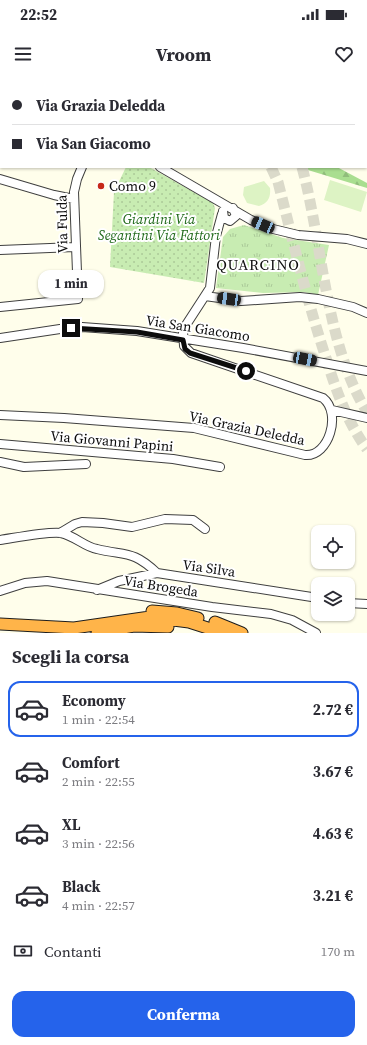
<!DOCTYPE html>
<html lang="it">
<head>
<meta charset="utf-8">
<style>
  :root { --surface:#fff; --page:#f7f7f7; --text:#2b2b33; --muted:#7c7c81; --line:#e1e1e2; --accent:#2563eb }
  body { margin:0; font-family:"Source Serif 4",serif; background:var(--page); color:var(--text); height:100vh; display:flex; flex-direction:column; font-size:15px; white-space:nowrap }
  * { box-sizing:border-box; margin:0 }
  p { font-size:13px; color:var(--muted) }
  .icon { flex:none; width:22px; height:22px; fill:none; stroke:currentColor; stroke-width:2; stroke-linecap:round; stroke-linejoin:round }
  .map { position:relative; height:553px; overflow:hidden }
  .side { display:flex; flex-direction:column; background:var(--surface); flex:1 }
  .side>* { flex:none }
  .guide { position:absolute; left:0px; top:0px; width:367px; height:88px; box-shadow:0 1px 3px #0004; display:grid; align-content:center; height:88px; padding:0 12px; background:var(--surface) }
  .tools { position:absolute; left:311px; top:445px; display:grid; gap:8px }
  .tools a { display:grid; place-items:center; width:44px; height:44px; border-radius:8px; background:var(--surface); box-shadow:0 1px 3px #0004; font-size:20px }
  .end { position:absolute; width:18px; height:18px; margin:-9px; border:5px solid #0c0c0c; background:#fff; box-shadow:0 0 0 2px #fff }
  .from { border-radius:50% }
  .bubble { position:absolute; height:28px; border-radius:12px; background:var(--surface); box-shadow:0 1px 3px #0004; font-size:13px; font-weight:700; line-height:28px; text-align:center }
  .car { position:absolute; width:12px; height:24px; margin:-12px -6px; border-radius:5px; box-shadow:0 0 3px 1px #0007; background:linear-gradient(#222 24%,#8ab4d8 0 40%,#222 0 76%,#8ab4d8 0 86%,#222 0) }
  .guide b { display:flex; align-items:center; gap:14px; height:38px; font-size:15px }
  .guide b+b { border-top:1px solid var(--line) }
  .guide i { width:10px; height:10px; background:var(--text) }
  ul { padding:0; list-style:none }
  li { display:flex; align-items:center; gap:12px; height:56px; margin:0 8px 6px; padding:0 4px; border:2px solid transparent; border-radius:12px }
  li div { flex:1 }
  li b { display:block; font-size:15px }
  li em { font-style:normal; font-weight:700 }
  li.on { border-color:var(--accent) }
  li>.icon { width:36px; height:36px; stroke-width:1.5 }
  h2 { padding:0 12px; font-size:18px; line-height:48px }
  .pay { display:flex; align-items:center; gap:10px; height:44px; padding:0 12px; font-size:15px }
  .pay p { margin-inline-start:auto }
  .action { display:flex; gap:8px; margin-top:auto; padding:8px 12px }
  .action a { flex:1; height:46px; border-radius:12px; background:var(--accent); color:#fff; font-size:16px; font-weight:700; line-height:46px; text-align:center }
  .status { display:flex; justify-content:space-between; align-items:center; height:28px; padding:0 20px; background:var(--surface); direction:ltr }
  .status svg { height:11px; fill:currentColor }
  header { display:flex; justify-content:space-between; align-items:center; height:52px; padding:0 12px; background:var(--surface); font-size:18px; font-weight:700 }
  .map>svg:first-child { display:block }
</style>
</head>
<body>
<div class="status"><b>22:52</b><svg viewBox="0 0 49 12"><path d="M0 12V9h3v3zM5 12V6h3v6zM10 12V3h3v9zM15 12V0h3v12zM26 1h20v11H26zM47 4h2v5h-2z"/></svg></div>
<header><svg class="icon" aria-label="menu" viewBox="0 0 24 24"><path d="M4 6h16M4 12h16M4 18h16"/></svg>Vroom<svg class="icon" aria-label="heart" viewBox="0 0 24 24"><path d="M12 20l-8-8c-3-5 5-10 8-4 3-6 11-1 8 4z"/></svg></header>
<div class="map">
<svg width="367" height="553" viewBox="0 0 367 553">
  <defs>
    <pattern id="grass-tufts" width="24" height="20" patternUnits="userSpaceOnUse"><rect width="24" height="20" fill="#c8ecb2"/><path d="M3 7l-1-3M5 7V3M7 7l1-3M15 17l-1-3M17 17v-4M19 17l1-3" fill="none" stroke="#abc998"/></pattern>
    <pattern id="forest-firs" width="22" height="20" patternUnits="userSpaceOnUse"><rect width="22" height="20" fill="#a9de90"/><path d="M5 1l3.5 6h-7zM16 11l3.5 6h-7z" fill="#90bd7b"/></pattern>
    <pattern id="park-dots" width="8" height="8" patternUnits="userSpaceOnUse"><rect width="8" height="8" fill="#c8ecb2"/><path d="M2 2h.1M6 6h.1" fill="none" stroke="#abc998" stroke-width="1.8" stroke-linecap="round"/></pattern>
  </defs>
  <rect width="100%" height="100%" fill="#fffeeb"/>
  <path fill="url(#grass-tufts)" d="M244,145L283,158L329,165L318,215L304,212L263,213L216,208L223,157L230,149Z"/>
  <path fill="url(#forest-firs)" d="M298,87H337L367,103V108Z"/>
  <path fill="url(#park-dots)" d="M126,87H149L213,123L215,128L204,203L110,187L114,112Z"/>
  <path fill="#ddf3c4" d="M330,100L367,112L361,132L324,120Z
    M264,101L270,108C271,117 268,123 259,126L247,123L243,115L244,107Z"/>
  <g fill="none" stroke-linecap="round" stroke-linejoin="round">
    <path stroke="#dbdaca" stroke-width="11" stroke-dasharray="11 5.5" stroke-linecap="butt" d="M223,0L224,1
      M273,0L274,1
      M271,87L278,102C293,161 307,221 326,278C336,310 347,342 367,369
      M302,87C323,165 325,263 367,332"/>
    <defs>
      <path id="minor" d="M350,0V1
        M192,1V0
        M366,9L367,8
        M0,28L1,29
        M160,87L251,140L273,149L298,155L347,159L367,164
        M0,99L54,115L74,119
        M223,131L224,138L230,141L236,136L233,128
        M0,170L75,167
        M205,216L241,221L300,217L318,219L353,227L367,233
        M0,227L78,219L74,112L77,99L82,87
        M0,258L60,249L82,247L137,251L243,268L367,291
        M332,330L367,338
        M0,335L64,338L194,348L305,375C329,377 342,333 323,318L191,273L184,266L183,251L186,245L210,208L216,156L222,134
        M0,364L173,379L220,387
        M0,382L24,387L86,384
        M60,453L75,444L82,442L103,443L132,447L165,439L193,440L205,449
        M0,460C14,458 49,451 61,453C75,456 85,467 97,469C126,476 133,470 157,493
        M97,510L119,501L157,493L318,518
        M0,511L25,503L47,501L212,527L271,534L292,540L316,553
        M348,523L367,524"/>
      <path id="highway" d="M152,531L177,533L198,538
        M215,542L242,553
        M0,544L74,548L150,537L189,542L223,553
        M97,553L134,546L168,547"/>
    </defs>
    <use href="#minor" stroke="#3f3f3f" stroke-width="10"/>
    <use href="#highway" stroke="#1d1d1d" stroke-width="13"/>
    <use href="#minor" stroke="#fff" stroke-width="8"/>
    <use href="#highway" stroke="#ffb449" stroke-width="11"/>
  </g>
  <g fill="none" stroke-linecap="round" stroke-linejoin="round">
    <path stroke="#0c0c0c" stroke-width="5" d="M71,248L137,252L183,260L185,269L190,273L246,291"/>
  </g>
  <circle fill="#c6281a" stroke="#fff" stroke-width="1.5" cx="101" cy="106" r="4"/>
  <g text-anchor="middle" stroke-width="4" stroke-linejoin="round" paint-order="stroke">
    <g font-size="14" fill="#0c0c0c" stroke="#fff" text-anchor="start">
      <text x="109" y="111">Como 9</text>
    </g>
    <g font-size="14" font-style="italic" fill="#1e6818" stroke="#fff">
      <text x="159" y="144">Giardini Via<tspan x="159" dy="16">Segantini Via Fattori</tspan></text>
    </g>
    <g font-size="14" fill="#0c0c0c" stroke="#fff">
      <text transform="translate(62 144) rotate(-91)" y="5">Via Fulda</text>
      <text transform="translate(198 248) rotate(9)" y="5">Via San Giacomo</text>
      <text transform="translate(247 348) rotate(12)" y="5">Via Grazia Deledda</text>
      <text transform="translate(112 361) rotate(5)" y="5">Via Giovanni Papini</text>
      <text transform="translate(209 488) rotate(8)" y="5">Via Silva</text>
      <text transform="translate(161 506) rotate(9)" y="5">Via Brogeda</text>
    </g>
    <g font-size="15" letter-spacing="1" fill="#0c0c0c" stroke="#fff">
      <text x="258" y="190">QUARCINO</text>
    </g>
  </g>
</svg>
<div class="tools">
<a><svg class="icon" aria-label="locate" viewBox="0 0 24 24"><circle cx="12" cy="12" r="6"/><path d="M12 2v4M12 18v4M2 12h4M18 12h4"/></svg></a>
<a><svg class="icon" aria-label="layers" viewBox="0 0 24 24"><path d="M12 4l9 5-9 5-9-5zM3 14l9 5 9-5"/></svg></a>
</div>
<i class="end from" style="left:246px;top:291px"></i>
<i class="end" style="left:71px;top:248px"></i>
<div class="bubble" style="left:38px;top:190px;width:66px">1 min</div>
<i class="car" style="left:263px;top:145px;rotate:293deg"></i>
<i class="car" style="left:229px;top:219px;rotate:278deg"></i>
<i class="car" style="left:305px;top:279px;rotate:101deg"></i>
<div class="guide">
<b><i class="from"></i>Via Grazia Deledda</b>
<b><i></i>Via San Giacomo</b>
</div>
</div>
<section class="side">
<h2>Scegli la corsa</h2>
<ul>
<li class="on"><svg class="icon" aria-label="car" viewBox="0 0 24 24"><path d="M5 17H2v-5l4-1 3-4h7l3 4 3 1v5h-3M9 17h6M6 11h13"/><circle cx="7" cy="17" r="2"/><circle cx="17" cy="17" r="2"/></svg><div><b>Economy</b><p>1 min · 22:54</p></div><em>2.72 €</em></li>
<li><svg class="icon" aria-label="car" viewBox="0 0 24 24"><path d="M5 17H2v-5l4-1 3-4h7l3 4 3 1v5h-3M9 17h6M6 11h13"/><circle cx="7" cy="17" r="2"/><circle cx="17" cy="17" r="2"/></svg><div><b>Comfort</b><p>2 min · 22:55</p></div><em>3.67 €</em></li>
<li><svg class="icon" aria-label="car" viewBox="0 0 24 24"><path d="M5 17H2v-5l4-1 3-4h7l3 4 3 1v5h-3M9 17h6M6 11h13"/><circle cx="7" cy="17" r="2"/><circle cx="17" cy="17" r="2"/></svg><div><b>XL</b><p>3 min · 22:56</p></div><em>4.63 €</em></li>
<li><svg class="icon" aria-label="car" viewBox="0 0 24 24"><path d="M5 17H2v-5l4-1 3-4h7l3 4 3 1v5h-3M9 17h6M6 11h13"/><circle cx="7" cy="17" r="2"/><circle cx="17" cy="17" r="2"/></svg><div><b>Black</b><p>4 min · 22:57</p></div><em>3.21 €</em></li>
</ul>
<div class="pay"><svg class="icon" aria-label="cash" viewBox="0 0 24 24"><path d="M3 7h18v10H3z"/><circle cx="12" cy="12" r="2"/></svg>Contanti<p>170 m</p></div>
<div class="action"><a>Conferma</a></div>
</section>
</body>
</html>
